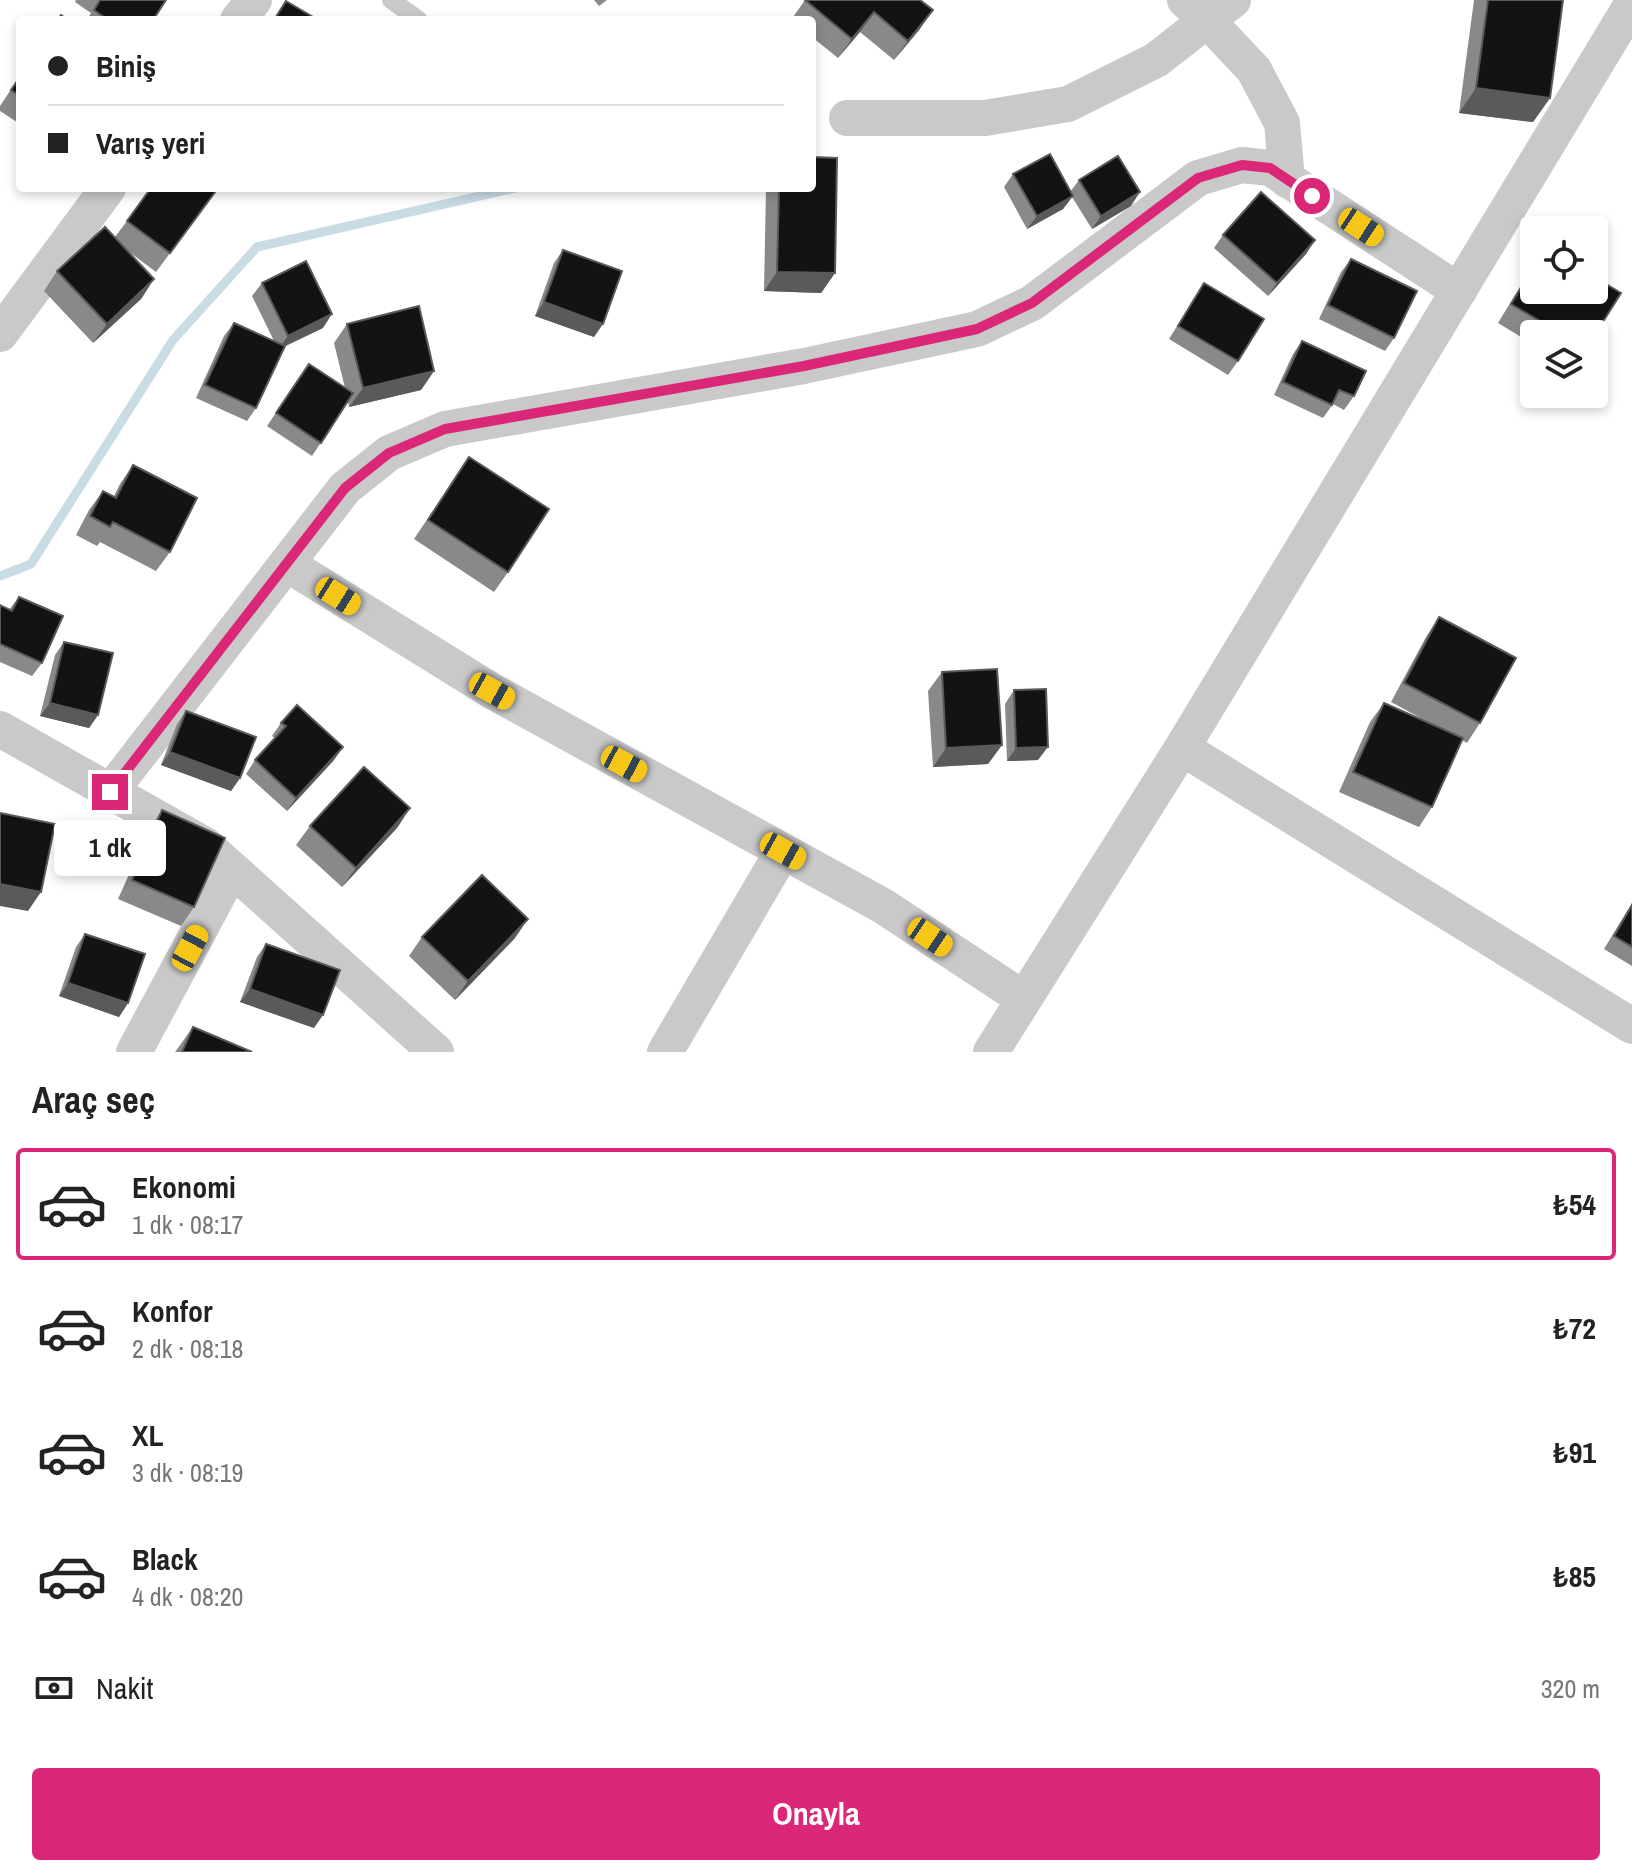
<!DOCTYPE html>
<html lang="tr">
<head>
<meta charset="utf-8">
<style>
  :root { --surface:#fff; --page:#f6f6f6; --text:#222; --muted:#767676; --line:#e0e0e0; --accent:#db2777 }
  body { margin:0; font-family:"Archivo Narrow",sans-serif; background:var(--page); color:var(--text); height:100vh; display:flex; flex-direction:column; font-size:30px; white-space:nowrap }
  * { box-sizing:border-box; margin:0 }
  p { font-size:26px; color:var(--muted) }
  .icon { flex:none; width:44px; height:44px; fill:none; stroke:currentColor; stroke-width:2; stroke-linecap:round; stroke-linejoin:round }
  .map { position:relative; height:1052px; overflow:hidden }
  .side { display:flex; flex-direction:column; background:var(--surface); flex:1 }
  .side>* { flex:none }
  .hud { position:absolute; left:16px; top:16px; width:800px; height:176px; border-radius:8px; box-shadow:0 4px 12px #0003; display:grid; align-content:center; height:176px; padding:0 32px; background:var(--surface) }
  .fabs { position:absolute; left:1520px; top:216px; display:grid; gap:16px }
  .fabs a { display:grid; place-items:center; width:88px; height:88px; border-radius:8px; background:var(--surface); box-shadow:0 4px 12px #0003; font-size:40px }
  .end { position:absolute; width:36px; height:36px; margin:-18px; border:10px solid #db2777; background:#fff; box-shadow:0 0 0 4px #fff }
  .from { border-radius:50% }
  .bubble { position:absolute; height:56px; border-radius:8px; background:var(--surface); box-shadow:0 4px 12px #0003; font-size:26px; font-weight:700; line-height:56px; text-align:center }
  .car { position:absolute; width:24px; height:48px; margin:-24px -12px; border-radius:10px; box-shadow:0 0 6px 2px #0007; background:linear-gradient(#f5c518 24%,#345 0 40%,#f5c518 0 76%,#345 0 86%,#f5c518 0) }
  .hud b { display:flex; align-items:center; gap:28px; height:76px; font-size:30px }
  .hud b+b { border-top:2px solid var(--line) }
  .hud i { width:20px; height:20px; background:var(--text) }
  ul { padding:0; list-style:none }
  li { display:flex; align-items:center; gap:24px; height:112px; margin:0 16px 12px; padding:0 16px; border:4px solid transparent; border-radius:8px }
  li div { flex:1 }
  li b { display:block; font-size:30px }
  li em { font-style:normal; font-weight:700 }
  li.current { border-color:var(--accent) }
  li>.icon { width:72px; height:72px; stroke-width:1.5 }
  h2 { padding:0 32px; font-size:36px; line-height:96px }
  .pay { display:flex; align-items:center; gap:20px; height:88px; padding:0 32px; font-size:30px }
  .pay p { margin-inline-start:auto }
  .button { display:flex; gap:16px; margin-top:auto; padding:16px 32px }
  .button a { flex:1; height:92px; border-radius:8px; background:var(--accent); color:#fff; font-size:32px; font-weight:700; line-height:92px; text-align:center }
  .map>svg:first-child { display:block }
</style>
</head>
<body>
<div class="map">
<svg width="1632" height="1052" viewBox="0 0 1632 1052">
  <rect width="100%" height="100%" fill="#fff"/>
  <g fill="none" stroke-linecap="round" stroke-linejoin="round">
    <path stroke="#c9dce6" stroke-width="9" d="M0,576L31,564L173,340L257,247L515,188"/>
    <path stroke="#c9c9c9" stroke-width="18" d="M391,0L419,20"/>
    <path stroke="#c9c9c9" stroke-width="36" d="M1185,0L1208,21L1254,70L1282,123L1287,180
      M238,20L254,0
      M847,118H985L1068,104L1156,60L1233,0
      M0,334L108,188
      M287,564L492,691L883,906L1024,999
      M0,729L205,845L436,1052
      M1182,748L1632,1026
      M110,792L345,488L389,453L445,429L804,366L977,329L1032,303L1198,178L1242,165L1270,168L1459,291
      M134,1052L232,869
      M665,1052L783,851
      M991,1052L1182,748L1632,4"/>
  </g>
  <path fill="#898989" d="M76,0H166L153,20H87L91,13L75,2Z
    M594,0H607L599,6Z
    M805,0L933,10L919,30L894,60L860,32L838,58L812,37V20H791Z
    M1474,0H1563L1550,98L1533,122L1459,113Z
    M20,76V124L0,111V106Z
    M1013,174L1070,192L1079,180L1131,206L1092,229L1072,197L1063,209L1027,229L1004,187Z
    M766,188H812L835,273L821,293L764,291Z
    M205,206L156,272L128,251L154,279L141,299L93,343L44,291L57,271L115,237L127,221Z
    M1223,235L1315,240L1306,254L1268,296L1214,248Z
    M563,250L594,337L535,316L554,263Z
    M1351,259L1394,338L1385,351L1319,319L1341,272Z
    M1534,264V290L1594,334H1534V345L1498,323Z
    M262,283L323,328L284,347L256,408L247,421L196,398L224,336L234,323L274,341L252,296Z
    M1204,283L1238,361L1228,375L1169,339Z
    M347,324L434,371L421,390L349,407L348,402L312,456L267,426L309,364L345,388L334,343Z
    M1302,341L1354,396L1344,410L1333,404L1323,418L1274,395L1293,354Z
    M469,457L508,572L494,592L414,539Z
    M133,465L170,552L156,571L100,542L97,546L76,535L89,510L103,491L114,496L120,484Z
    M19,597L42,663L32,676L0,662V605L9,610Z
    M1439,617L1480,723L1467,743L1462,740L1432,807L1419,827L1339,792L1370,722L1384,703L1437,727L1391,702L1426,637Z
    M64,642L98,715L89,728L40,716L55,655Z
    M942,672L1002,745L988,764L933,767L928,691Z
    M1014,690L1038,760L1007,761L1005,704Z
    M186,711L240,778L231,791L161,765L177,724Z
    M281,723L334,760L287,811L246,774L255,760L275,738L272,736Z
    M410,808L397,828L342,887L296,845L310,826Z
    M162,810L194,907L181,926L118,899L149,830Z
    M1632,903V966L1604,949Z
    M85,934L128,1003L119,1017L59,996L76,947Z
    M422,937L515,938L455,1000L409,956Z
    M266,944L314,1028L240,1002L257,957Z
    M193,1027L252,1052H175Z"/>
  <path fill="#5a5a5a" d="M933,10L919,30L894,60L908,41Z
    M874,12L860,32L838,58L852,39Z
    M1476,88L1550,98L1533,122L1459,113Z
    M1140,192L1131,206L1092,229L1101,216Z
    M1073,196L1063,209L1027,229L1037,216Z
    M1315,240L1306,254L1268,296L1277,283Z
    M777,272L835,273L821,293L764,291Z
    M154,279L141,299L93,343L107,324Z
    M544,302L603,324L594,337L535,316Z
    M332,314L323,328L278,349L288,336Z
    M434,371L421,390L349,407L363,388Z
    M50,703L98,715L89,728L40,716Z
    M1002,745L988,764L933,767L946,748Z
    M343,747L334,760L287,811L296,798Z
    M1048,747L1038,760L1007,761L1016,748Z
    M170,752L240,778L231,791L161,765Z
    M410,808L397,828L342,887L356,868Z
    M0,884L41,892L28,911L0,906Z
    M528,919L515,938L455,1000L468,981Z
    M68,983L128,1003L119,1017L59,996Z
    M250,989L323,1015L314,1028L240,1002Z"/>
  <path fill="#131313" stroke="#5a5a5a" stroke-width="2" d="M100,0H166L153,20H108L94,10Z
    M805,0H920L933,10L908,41L874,12L852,39Z
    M1488,0H1563L1550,98L1476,88Z
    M286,1L318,20H274Z
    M61,15L68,20H58Z
    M20,77V96L11,90Z
    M1050,154L1073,196L1037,216L1013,174Z
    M1118,156L1140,192L1101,216L1079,180Z
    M812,157L837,158L835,273L777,272L779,188H812Z
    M151,188H218L170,253L127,221Z
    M1261,192L1315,240L1277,283L1223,235Z
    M105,227L154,279L107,324L57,271Z
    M563,250L622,271L603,324L544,302Z
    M1351,259L1417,291L1394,338L1328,305Z
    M306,261L332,314L288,336L262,283Z
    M1534,267V290H1594V277L1621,293L1594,336V334H1562L1511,304Z
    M1204,283L1264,319L1238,361L1178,326Z
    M419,306L434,371L363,388L347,324Z
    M234,323L285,346L256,408L205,385Z
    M1302,341L1366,371L1354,396L1339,390L1332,405L1283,382Z
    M309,364L353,393L321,443L276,413Z
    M469,457L549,509L508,572L428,520Z
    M133,465L197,498L170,552L113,522L110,527L90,516L103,491L116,498Z
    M19,597L63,616L42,663L0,644V605L12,611Z
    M1439,617L1516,658L1480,723L1404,683Z
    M64,642L113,653L98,715L50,703Z
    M997,669L1002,745L946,748L942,672Z
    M1046,689L1048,747L1016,748L1014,690Z
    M1384,703L1463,738L1432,807L1353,772Z
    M297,705L343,747L296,798L255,760L286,726L281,723Z
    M186,711L256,737L240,778L170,752Z
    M364,767L410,808L356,868L310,826Z
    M162,810L225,838L194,907L132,880Z
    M0,813L55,824L41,892L0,884Z
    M482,875L528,919L468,981L422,937Z
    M1632,905V947L1614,936Z
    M85,934L145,954L128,1003L68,983Z
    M266,944L340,970L323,1015L250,989Z
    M193,1027L252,1052H182Z"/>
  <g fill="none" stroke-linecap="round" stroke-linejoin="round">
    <path stroke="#db2777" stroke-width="10" d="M110,792L345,488L389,453L445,429L804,366L977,329L1032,303L1198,178L1242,165L1270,168L1312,196"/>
  </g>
</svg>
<div class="fabs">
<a><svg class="icon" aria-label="locate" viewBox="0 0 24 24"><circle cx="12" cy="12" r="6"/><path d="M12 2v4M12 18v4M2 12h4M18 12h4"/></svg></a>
<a><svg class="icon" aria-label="layers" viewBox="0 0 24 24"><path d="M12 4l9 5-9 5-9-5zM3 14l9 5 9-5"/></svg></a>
</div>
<i class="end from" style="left:1312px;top:196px"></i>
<i class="end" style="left:110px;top:792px"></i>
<div class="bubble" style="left:54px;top:820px;width:112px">1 dk</div>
<i class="car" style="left:1361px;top:227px;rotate:123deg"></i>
<i class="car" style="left:338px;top:596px;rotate:122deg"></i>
<i class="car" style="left:492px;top:691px;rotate:119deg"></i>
<i class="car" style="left:624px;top:764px;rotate:118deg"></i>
<i class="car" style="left:783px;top:851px;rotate:119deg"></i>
<i class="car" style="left:930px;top:937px;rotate:124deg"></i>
<i class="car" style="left:190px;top:948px;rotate:28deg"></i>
<div class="hud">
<b><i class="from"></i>Biniş</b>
<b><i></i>Varış yeri</b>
</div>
</div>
<section class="side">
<h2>Araç seç</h2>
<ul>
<li class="current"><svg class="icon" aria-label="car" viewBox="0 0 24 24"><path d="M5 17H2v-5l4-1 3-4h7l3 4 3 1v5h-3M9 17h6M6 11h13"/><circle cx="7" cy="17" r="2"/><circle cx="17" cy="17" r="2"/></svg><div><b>Ekonomi</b><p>1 dk · 08:17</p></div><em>₺54</em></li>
<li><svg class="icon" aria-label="car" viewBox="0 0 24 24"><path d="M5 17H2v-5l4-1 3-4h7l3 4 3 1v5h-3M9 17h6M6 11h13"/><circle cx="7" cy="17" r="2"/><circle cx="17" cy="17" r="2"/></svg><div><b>Konfor</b><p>2 dk · 08:18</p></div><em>₺72</em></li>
<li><svg class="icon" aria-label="car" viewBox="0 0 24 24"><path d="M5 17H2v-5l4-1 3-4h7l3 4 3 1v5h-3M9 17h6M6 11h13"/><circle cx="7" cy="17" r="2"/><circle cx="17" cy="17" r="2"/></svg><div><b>XL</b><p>3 dk · 08:19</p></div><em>₺91</em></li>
<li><svg class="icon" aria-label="car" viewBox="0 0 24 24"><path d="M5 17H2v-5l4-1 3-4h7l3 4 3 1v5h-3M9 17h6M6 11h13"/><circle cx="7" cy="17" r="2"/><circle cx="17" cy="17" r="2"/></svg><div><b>Black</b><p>4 dk · 08:20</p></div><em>₺85</em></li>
</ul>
<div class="pay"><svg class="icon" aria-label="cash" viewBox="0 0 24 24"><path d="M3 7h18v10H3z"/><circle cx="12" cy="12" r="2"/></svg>Nakit<p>320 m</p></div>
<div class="button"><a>Onayla</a></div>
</section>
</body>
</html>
